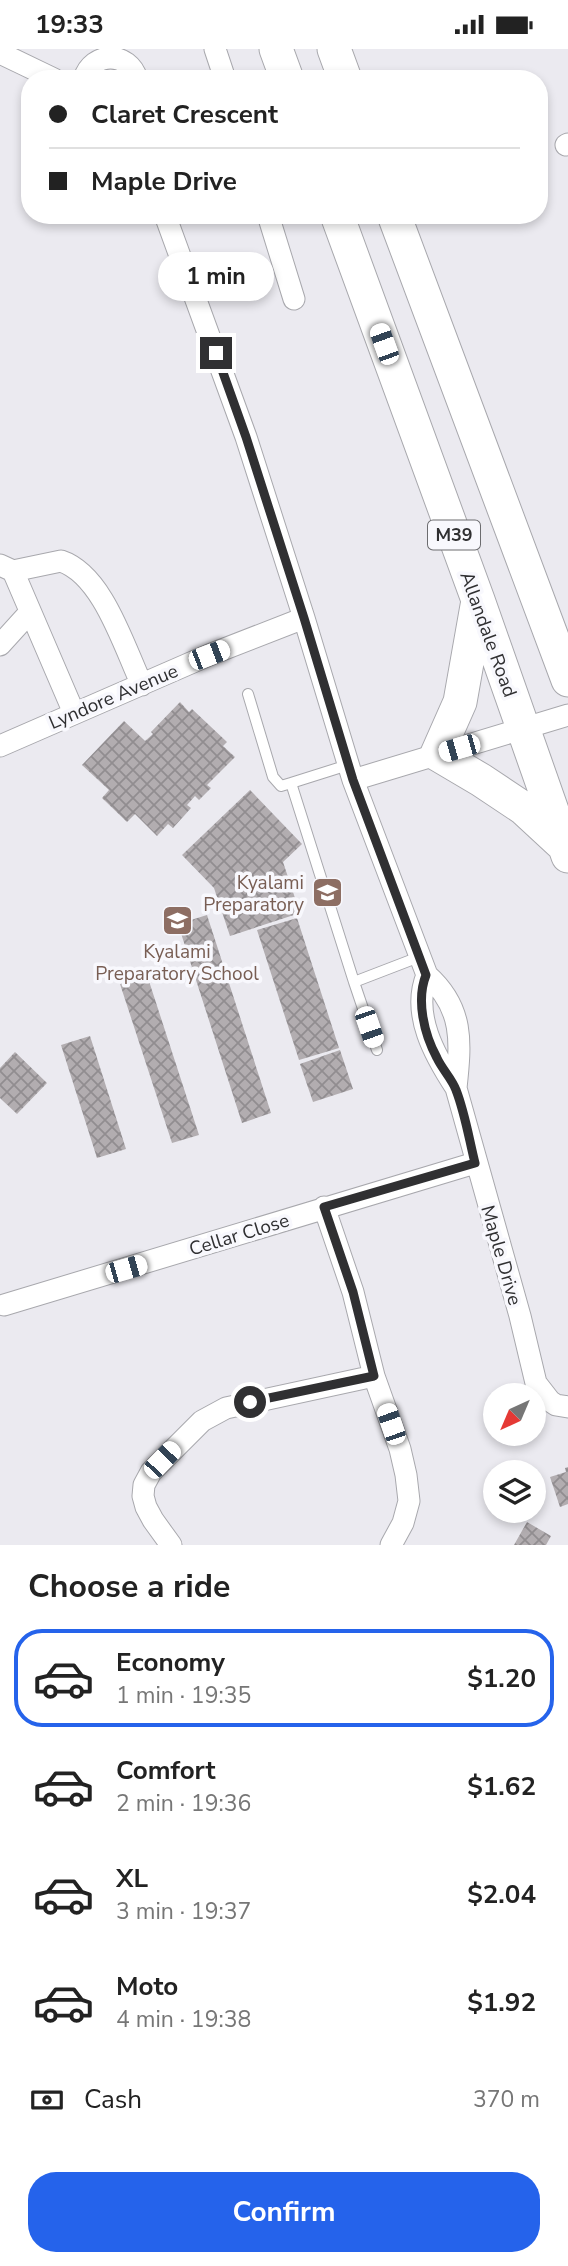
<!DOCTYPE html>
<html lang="en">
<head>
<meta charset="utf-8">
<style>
  :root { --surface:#fff; --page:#f6f6f6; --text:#222; --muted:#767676; --line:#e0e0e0; --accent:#2563eb }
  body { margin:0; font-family:"Nunito Sans",sans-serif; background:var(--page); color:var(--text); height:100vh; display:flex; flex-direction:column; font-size:26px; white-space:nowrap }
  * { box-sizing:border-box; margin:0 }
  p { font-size:23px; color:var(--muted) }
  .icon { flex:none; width:38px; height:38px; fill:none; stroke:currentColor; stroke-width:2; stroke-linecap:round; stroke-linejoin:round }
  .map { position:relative; height:1496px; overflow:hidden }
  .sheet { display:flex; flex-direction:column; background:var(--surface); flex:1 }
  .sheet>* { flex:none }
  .hud { position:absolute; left:21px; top:21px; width:527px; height:154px; border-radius:28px; box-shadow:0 4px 10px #0003; display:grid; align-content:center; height:154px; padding:0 28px; background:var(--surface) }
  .needle { width:46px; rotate:224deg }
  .fabs { position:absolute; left:483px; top:1334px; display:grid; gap:14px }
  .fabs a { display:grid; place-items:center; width:63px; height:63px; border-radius:50%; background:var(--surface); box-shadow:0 4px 10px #0003; font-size:35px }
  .end { position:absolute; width:32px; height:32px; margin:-16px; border:9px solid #303032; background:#fff; box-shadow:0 0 0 4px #fff }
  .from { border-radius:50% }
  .bubble { position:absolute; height:49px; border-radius:24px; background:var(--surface); box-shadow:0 4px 10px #0003; font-size:23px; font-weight:700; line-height:49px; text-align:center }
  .car { position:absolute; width:21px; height:42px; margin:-21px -10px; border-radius:9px; box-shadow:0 0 5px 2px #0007; background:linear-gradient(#fff 24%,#345 0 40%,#fff 0 76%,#345 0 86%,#fff 0) }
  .hud b { display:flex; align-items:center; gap:24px; height:66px; font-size:26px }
  .hud b+b { border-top:2px solid var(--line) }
  .hud i { width:18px; height:18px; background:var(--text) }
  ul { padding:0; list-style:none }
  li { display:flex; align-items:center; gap:21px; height:98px; margin:0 14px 10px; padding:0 14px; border:4px solid transparent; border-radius:28px }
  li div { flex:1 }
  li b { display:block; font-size:26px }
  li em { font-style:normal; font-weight:700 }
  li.current { border-color:var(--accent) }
  li>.icon { width:63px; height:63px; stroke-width:1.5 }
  h2 { padding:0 28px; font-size:32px; line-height:84px }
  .pay { display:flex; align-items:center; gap:18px; height:77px; padding:0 28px; font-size:26px }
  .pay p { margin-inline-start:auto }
  .primary-button { display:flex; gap:14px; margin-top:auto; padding:14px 28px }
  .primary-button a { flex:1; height:80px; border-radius:28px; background:var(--accent); color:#fff; font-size:28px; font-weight:700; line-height:80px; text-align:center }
  .status { display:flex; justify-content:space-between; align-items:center; height:49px; padding:0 35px; background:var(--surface); direction:ltr }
  .status svg { height:19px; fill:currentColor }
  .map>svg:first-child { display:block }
</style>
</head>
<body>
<div class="status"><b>19:33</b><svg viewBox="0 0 49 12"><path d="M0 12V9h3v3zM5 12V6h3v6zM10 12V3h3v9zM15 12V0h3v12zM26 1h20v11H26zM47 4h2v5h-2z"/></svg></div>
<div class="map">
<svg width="568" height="1496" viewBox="0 0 568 1496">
  <defs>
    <pattern id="building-cross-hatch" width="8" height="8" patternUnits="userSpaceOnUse" patternTransform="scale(1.75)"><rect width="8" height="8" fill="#b2adb0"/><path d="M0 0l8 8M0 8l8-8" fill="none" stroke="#918d90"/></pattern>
  </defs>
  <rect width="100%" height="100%" fill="#ebeaf0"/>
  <path fill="url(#building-cross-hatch)" d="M180,653L189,663L192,660L227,693L223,697L235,708L207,736L211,739L199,751L195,747L187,756L191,759L173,779L168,775L157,787L135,765L127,773L102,749L109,741L82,716L124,672L145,692L153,685L151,683Z
    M250,741L302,795L283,813L300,864L230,887L214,839L182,806Z
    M207,866L271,1064L242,1074L178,875Z
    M297,869L339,999L299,1011L257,881Z
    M147,926L199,1086L172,1094L120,935Z
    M90,987L126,1100L97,1109L61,996Z
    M340,1001L353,1040L313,1053L300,1015Z
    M15,1003L47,1034L17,1065L0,1049V1019Z
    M568,1418V1455L560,1458L550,1428L566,1423L565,1419Z
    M527,1473L551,1487L546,1496H514Z"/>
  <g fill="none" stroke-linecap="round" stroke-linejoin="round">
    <defs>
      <path id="service" d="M248,645L273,728L281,737L291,734
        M348,716L291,734L354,933L419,908
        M354,933L377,1001"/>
      <path id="minor" d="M215,0L225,30
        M0,4L54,30
        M84,30C92,2 129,2 137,30
        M566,96L568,95
        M165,166L246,388L304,569L353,731L427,926C464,959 461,993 456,1039
        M268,166L294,250
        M0,516L13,522L61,512C103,526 124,598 142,636
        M13,522L74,664
        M0,596L30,563
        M0,697L209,606L304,569
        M353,731L568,666
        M427,926C411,965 435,1007 456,1039L520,1267L536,1334L550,1352L556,1356L568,1358
        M324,1158L353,1243L374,1327L400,1400L406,1426L409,1452L403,1474L391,1496
        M4,1256L475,1114
        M171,1496L153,1471L146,1458L143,1447L144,1436L151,1423L202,1372L226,1359L374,1327"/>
      <path id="primary" d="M276,0L287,30
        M334,0L345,30
        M337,166L478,551L568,807
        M394,166L568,631
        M477,557L460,653L437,705L481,731L523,759L563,796"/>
    </defs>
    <use href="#service" stroke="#a8a8ad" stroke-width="12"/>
    <use href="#minor" stroke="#a8a8ad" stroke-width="23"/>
    <use href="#primary" stroke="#a8a8ad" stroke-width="35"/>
    <use href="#service" stroke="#fff" stroke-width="10"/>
    <use href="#minor" stroke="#fff" stroke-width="21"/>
    <use href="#primary" stroke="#fff" stroke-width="33"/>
  </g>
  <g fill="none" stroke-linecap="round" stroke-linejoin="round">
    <path stroke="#303032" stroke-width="9" d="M216,304L246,388L304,569L353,731L426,926C416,951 424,985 437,1009C442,1020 452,1030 456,1041C465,1064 469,1090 475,1114L324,1158L353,1243L374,1327L250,1353"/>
  </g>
  <defs>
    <symbol id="school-square" viewBox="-11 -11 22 22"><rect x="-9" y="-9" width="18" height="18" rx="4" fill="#8d6e63" stroke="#f8f8fd"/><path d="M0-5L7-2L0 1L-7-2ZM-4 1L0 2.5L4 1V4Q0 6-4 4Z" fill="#fff"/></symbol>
  </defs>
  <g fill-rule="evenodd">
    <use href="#school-square" x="310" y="826" width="35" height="35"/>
    <use href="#school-square" x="160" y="854" width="35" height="35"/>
  </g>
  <g text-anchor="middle" stroke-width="7" stroke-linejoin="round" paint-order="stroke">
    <rect fill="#f8f8fd" stroke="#6c6c6f" stroke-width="2" x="428" y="471.5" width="52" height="29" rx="5"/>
    <g font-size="18" font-weight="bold" fill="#303032">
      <text x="454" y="492">M39</text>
    </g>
    <g font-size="19" fill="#303032" stroke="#f8f8fd">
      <text transform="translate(489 585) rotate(70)" y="7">Allandale Road</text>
      <text transform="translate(113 647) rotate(-23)" y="7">Lyndore Avenue</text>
      <text transform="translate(239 1185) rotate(-17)" y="7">Cellar Close</text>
      <text transform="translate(502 1206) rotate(74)" y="7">Maple Drive</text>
    </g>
    <g font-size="19" fill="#785e54" stroke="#f8f8fd" text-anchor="end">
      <text x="304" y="840">Kyalami<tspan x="304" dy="22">Preparatory</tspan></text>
      <text x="177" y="909" text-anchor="middle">Kyalami<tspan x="177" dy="22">Preparatory School</tspan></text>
    </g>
  </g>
</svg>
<div class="fabs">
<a><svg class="needle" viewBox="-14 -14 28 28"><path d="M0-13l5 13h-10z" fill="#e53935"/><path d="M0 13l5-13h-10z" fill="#767676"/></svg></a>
<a><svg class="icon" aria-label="layers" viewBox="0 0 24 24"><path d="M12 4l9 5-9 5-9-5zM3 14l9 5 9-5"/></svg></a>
</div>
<i class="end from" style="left:250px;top:1353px"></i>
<i class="end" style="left:216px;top:304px"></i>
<div class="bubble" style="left:158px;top:203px;width:116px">1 min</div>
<i class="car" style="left:384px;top:295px;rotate:340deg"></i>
<i class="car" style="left:209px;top:606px;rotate:69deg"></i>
<i class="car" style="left:459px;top:699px;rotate:254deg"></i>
<i class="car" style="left:369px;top:978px;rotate:161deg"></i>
<i class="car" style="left:126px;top:1220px;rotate:74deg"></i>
<i class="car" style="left:391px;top:1375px;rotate:341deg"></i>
<i class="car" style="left:162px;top:1411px;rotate:44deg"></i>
<div class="hud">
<b><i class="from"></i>Claret Crescent</b>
<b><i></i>Maple Drive</b>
</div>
</div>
<section class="sheet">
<h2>Choose a ride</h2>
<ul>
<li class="current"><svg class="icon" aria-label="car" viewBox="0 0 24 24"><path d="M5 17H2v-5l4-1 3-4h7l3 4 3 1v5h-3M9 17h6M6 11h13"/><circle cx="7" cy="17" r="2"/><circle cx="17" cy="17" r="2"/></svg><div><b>Economy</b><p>1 min · 19:35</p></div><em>$1.20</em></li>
<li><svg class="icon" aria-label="car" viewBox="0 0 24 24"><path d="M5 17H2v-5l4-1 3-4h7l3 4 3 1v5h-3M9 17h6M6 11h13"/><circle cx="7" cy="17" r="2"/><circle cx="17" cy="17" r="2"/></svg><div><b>Comfort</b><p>2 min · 19:36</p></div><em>$1.62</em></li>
<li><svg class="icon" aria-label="car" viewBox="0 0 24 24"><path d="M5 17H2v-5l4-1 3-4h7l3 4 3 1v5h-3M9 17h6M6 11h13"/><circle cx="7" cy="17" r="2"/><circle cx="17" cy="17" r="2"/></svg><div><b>XL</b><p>3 min · 19:37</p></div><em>$2.04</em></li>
<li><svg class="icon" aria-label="car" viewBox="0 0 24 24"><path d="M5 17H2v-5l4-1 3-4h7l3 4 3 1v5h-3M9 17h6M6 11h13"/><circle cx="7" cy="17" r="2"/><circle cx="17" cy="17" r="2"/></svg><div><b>Moto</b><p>4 min · 19:38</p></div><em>$1.92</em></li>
</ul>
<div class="pay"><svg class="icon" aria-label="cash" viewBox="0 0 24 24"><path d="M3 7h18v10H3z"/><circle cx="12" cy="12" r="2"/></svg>Cash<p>370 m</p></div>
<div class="primary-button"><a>Confirm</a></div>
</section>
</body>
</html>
